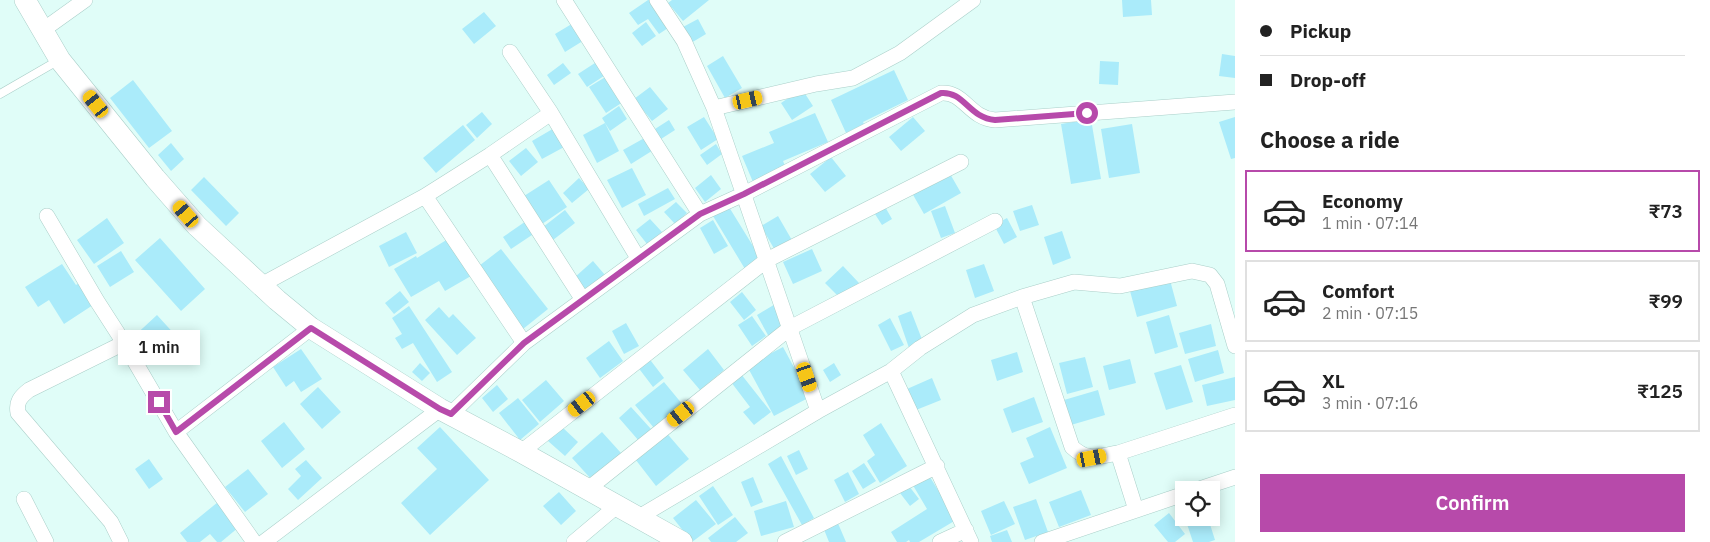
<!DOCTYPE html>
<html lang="en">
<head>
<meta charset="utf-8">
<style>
  :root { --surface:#fff; --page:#f2f2f2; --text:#222; --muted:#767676; --line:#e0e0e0; --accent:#b74aaa }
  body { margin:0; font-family:"IBM Plex Sans",sans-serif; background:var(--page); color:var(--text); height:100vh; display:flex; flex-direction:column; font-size:19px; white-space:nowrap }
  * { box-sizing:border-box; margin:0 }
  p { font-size:16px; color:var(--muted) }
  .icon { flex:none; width:28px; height:28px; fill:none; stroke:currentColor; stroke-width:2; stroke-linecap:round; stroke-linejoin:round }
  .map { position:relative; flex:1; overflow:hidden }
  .drawer { display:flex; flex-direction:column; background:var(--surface); width:475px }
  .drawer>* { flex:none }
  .guide { display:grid; align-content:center; height:110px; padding:0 25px; background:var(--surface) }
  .buttons { position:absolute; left:1175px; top:481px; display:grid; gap:10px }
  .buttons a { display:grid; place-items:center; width:45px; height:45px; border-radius:0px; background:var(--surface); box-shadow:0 2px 12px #0003; font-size:25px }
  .end { position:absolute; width:22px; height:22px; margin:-11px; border:6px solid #b74aaa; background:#fff; box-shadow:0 0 0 2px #fff }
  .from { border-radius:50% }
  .bubble { position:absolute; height:35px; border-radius:0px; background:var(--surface); box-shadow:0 2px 12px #0003; font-size:16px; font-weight:600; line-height:35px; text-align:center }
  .car { position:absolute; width:15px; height:30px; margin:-15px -8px; border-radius:6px; box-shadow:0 0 4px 1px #0007; background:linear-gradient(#f5c518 24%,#345 0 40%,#f5c518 0 76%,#345 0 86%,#f5c518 0) }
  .guide b { display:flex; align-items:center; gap:18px; height:48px; font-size:19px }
  .guide b+b { border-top:1px solid var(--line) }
  .guide i { width:12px; height:12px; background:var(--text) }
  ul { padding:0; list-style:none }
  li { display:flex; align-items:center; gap:15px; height:82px; margin:0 10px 8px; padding:0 15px; border:2px solid var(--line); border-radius:0px }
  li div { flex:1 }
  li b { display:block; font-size:19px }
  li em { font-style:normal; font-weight:600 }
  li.active { border-color:var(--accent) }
  li>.icon { width:45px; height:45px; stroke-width:1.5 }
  h2 { padding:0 25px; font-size:22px; line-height:60px }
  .button { display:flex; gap:10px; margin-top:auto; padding:10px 25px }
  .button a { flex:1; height:58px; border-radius:0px; background:var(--accent); color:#fff; font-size:20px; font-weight:600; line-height:58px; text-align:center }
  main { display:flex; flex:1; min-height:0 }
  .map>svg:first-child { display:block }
</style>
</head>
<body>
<main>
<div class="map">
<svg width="1235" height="542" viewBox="0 0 1235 542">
  <rect width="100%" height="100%" fill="#e0fdf8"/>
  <path fill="#aaebfa" d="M648,0H649L668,28L659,34L648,19L638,25L629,13Z
    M672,0H709L683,21L668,3Z
    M1122,0H1151L1152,15L1123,17Z
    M484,12L496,26L474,44L462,29Z
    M698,19L706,34L691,43L683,27Z
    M575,22L586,39L565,52L555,34Z
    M646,22L656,36L642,46L632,33Z
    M1222,54L1235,56V78L1219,76Z
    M723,56L742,88L725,98L707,66Z
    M598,61L607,74L587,87L578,74Z
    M1100,61L1119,62L1118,85L1099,84Z
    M563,63L571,73L554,85L547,75Z
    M894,70L908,100L863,122L864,124L846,133L831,100Z
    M607,76L623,102L606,113L589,87Z
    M133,80L172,131L149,148L110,98Z
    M650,87L668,109L652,121L634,99Z
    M802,89L813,106L792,120L781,103Z
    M619,106L627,119L610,131L602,118Z
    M482,112L492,124L477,138L466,125Z
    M815,113L828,142L783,161L786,168L753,182L742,156L774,143L769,132Z
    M704,117L718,139L701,150L687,127Z
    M913,117L925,131L901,151L889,137Z
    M1235,117V158L1231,159L1219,122Z
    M1091,119L1101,179L1071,184L1061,124Z
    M669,120L675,130L661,139L655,129Z
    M605,123L619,151L597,163L583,135Z
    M1132,124L1140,173L1109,178L1101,129Z
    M463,125L475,140L436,173L423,158Z
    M556,127L566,146L542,159L532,141Z
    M648,136L655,149L631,164L623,150Z
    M171,143L184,159L171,171L158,155Z
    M716,144L722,154L707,165L700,155Z
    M526,148L538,162L521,176L509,161Z
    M831,157L846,176L825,192L810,174Z
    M632,168L646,195L622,208L607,180Z
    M949,172L961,193L924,214L912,193Z
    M711,175L721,189L705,202L695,188Z
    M204,177L239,213L226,226L191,190Z
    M579,178L589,189L572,203L563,193Z
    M549,180L567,207L542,224L524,196Z
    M668,188L675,199L644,216L638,204Z
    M676,202L687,213L675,224L664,212Z
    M884,205L892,219L882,225L873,211Z
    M1032,205L1039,225L1020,231L1013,211Z
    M945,206L955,233L941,238L931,211Z
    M729,207L761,259L745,269L713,216Z
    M565,210L575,223L553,240L543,227Z
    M778,216L793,242L776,252L761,226Z
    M107,218L124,243L94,264L77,240Z
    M1007,218L1017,237L1004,244L994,225Z
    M529,219L538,231L511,249L503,237Z
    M650,219L662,232L647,244L636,230Z
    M713,220L728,246L714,254L700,228Z
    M1062,231L1071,258L1053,265L1044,237Z
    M406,232L417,253L389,267L379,246Z
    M160,238L205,289L181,311L135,260Z
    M448,239L471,276L445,291L439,281L411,297L394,269L416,256L417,258Z
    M501,249L548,309L523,329L475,269Z
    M812,249L822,271L793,284L783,262Z
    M121,251L134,272L110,287L97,266Z
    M593,261L605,275L587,291L575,277Z
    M62,264L76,285L79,283L93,305L64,324L49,300L38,307L25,287Z
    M984,264L994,291L975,298L966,270Z
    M843,266L859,283L842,300L825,283Z
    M1170,280L1177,306L1137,317L1130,291Z
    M400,291L409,302L394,314L385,303Z
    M742,292L756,310L744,320L730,302Z
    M777,303L789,325L769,337L757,315Z
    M409,306L452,372L437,382L413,343L402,349L395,338L402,334L392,318Z
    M439,307L449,318L453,314L476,338L457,355L425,320Z
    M911,311L923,342L909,348L898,316Z
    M157,315L177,337L150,361L130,340Z
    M1169,315L1178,347L1155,354L1146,322Z
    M752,316L766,336L752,346L738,325Z
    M890,318L904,345L891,351L878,325Z
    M626,323L639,346L624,354L612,331Z
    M1211,324L1216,346L1185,354L1179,333Z
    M609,341L623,361L600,378L586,358Z
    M783,347L810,397L774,416L747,366Z
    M301,349L322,379L301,392L294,381L286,387L273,367Z
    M708,349L724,370L700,390L683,370Z
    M1218,350L1224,373L1195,382L1188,359Z
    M1017,352L1023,372L997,381L991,360Z
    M648,357L664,378L653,387L637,366Z
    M1085,357L1093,387L1067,394L1059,363Z
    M1130,359L1136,383L1109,390L1103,366Z
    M420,363L430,373L422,381L412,372Z
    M834,363L841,375L830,382L823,370Z
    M1181,365L1193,402L1166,410L1154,373Z
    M741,374L771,412L754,425L743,412L750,407L731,382Z
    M1235,377V400L1207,406L1202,385Z
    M932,378L941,400L916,410L907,389Z
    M546,380L564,401L540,422L522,400Z
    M664,382L683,405L654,428L635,405Z
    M497,385L508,399L493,412L482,398Z
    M318,387L341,412L322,429L300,404Z
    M1098,390L1105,415L1071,425L1064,400Z
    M1034,397L1043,422L1012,433L1003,409Z
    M518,398L539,424L520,440L499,413Z
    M631,407L651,429L639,441L619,418Z
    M284,422L305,449L282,468L261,441Z
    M881,423L907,466L880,483L867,461L875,455L863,435Z
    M561,426L578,442L565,456L548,441Z
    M440,427L489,480L430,535L401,503L437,469L417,448Z
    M1050,427L1067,468L1029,484L1020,463L1034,457L1026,438Z
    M664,430L689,459L656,486L632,455Z
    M602,432L621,453L592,480L572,458Z
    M799,450L808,469L796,475L787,456Z
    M781,456L814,518L802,525L768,464Z
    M149,459L163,479L149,489L135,469Z
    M306,460L322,478L298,500L288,489L301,476L295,469Z
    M864,463L876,481L863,489L852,471Z
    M248,469L268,494L245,512L225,487Z
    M848,472L859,494L845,502L834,480Z
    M927,472L956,520L919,542H910L909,540L906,542H897L891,532L927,509L911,482Z
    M753,477L763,502L751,507L741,482Z
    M713,486L733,515L718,525L699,496Z
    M909,486L919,499L910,506L900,493Z
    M1081,490L1091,515L1059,527L1049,502Z
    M559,492L576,511L561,525L543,506Z
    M1036,499L1048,532L1025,540L1013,507Z
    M696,500L716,524L692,542L673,518Z
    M786,501L794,527L761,536L754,511Z
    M1004,501L1015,524L991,535L981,511Z
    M218,502L239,527L221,542H217L210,534L200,542H187L180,533Z
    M1169,513L1185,534L1175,542H1168L1154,525Z
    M735,517L748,533L736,542H711L708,538Z
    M1185,518H1208L1215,540L1209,542H1193Z
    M837,521L846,542H829L823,527Z
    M1007,530L1012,542H992L990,536Z"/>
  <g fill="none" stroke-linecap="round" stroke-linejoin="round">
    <defs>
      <path id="lane" d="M0,94L59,60"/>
      <path id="street" d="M564,0L700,214
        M657,0L684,41L714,108L818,411
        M43,30L85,0
        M510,52L551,113L638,258
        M714,108L816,84L853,78L900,53L973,0
        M490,155L583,300
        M425,196L524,343
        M47,216L97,301L124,343L176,432L254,542
        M261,285L425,196L490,155L551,113
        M1022,297L1072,447C1088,462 1098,456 1118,453L1136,510
        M891,371L971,542
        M451,414L524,343L700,214L744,194L941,93C964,91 969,118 995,120L1235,102
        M176,432L311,328
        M521,452L767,260L961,162
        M1118,453L1235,415
        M588,489L790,328L995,221
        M1196,490L1235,477
        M24,499L46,542
        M639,517L818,411L891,371L920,348L973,315L1022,297L1074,282L1120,286L1192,271L1210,275L1217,284L1235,346
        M121,542L111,522L18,413C16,402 20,397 29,390L124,343
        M264,542L440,409
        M574,542L618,505
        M785,542L937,466
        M940,542L966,530
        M1042,542L1184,494"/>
      <path id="secondary" d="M25,0L60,60L155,178L197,226L277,300L311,328L440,409L521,452L682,542"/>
    </defs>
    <use href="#lane" stroke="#aacfc9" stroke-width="9"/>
    <use href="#street" stroke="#aacfc9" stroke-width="16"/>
    <use href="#secondary" stroke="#aacfc9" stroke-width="22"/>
    <use href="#lane" stroke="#fff" stroke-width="8"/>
    <use href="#street" stroke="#fff" stroke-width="15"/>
    <use href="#secondary" stroke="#fff" stroke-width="21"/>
  </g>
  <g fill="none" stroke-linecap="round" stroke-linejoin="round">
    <path stroke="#b74aaa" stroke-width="6" d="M159,402L176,432L311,328L440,409L451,414L524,343L700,214L744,194L941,93C964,91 969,118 995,120L1087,113"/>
  </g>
</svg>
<div class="buttons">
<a><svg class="icon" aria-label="locate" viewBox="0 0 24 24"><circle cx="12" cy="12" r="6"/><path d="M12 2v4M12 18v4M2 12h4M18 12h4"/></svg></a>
</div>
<i class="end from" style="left:1087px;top:113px"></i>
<i class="end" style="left:159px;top:402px"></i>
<div class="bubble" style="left:118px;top:330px;width:82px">1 min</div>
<i class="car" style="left:748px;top:100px;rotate:77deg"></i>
<i class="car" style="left:96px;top:104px;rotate:321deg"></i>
<i class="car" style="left:186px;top:214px;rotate:319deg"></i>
<i class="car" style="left:807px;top:377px;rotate:161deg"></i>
<i class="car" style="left:582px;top:404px;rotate:232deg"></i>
<i class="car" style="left:681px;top:414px;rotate:231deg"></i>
<i class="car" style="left:1092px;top:458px;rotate:79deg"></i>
</div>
<section class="drawer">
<div class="guide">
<b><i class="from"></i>Pickup</b>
<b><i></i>Drop-off</b>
</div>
<h2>Choose a ride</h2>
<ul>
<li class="active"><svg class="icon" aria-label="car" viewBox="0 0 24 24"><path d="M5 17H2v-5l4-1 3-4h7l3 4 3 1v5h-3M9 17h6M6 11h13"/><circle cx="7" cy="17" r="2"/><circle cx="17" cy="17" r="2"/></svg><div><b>Economy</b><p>1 min · 07:14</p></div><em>₹73</em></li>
<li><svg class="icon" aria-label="car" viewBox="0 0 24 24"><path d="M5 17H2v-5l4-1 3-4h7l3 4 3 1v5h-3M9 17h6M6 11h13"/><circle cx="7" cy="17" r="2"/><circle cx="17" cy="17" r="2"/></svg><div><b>Comfort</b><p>2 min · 07:15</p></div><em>₹99</em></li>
<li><svg class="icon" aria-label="car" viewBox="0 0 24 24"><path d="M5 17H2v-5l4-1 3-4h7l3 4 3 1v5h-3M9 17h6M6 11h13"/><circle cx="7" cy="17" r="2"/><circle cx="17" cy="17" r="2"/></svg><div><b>XL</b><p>3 min · 07:16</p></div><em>₹125</em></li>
</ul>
<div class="button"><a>Confirm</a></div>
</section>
</main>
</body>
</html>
